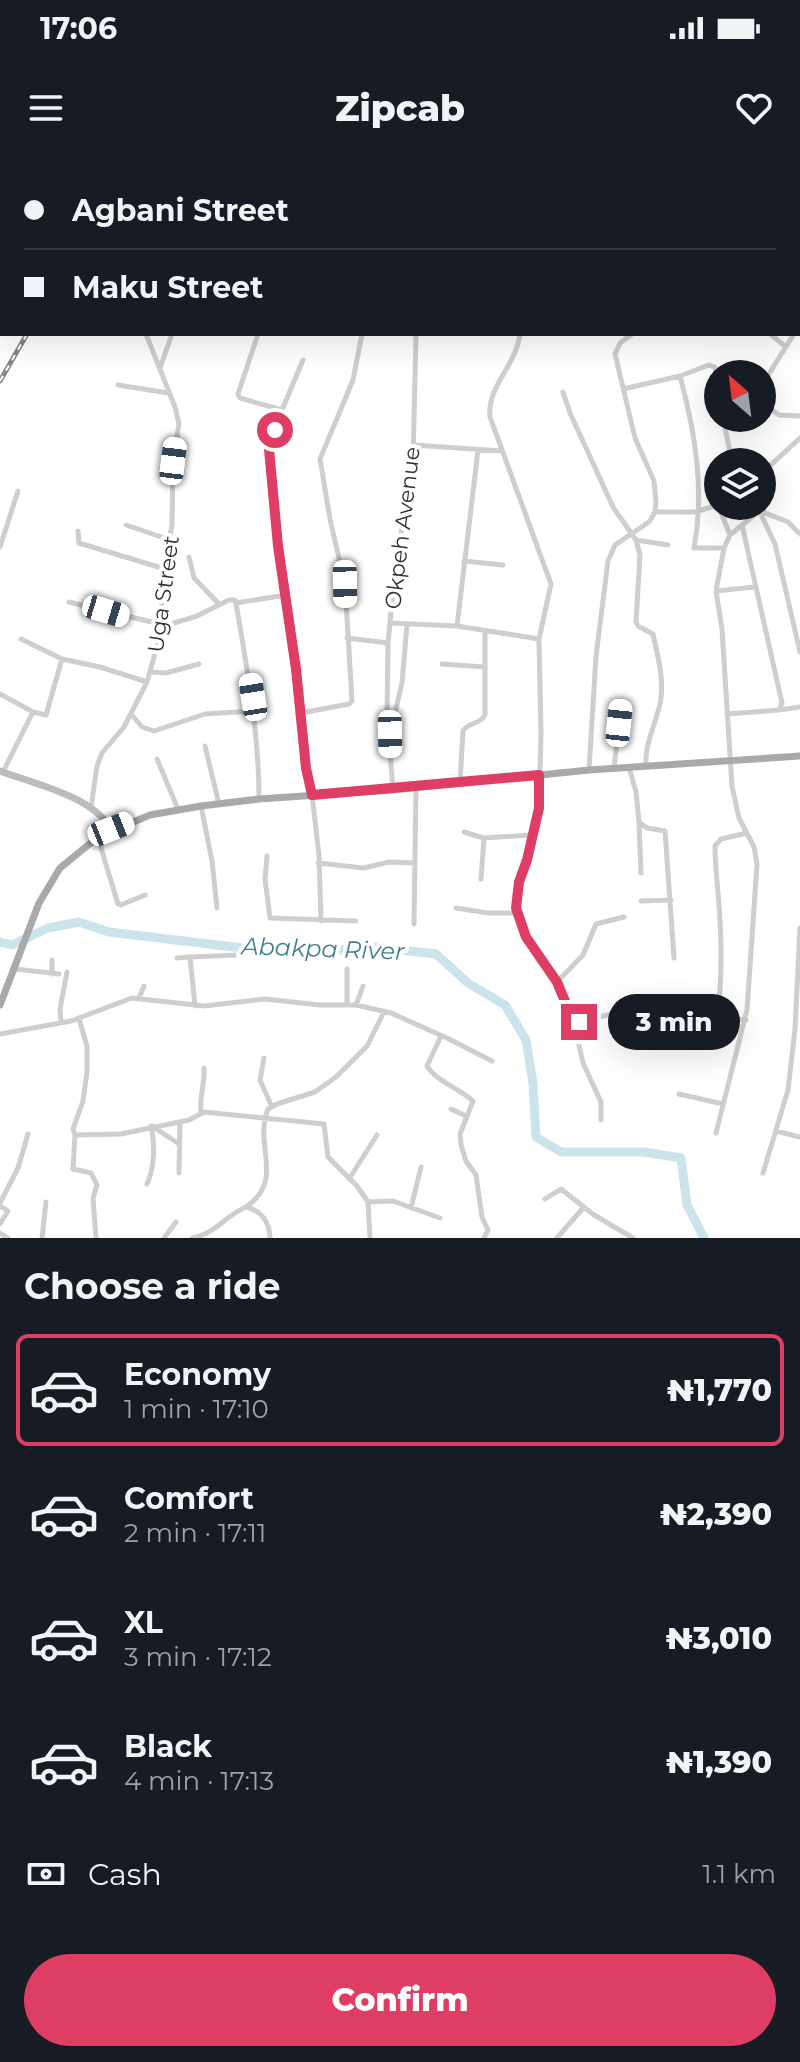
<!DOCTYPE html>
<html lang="en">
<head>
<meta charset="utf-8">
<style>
  :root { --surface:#171b24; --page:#242831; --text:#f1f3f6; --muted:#9ea1a6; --line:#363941; --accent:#de3e63 }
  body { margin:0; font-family:Montserrat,sans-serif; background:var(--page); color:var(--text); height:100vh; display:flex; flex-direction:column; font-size:30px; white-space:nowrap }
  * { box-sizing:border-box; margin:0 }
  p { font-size:26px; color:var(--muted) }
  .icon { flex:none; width:44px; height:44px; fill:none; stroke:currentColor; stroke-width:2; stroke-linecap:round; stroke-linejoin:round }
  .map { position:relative; height:1078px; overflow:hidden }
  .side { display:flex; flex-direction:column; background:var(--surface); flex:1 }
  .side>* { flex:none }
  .top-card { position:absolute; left:0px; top:0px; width:800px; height:176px; box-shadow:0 8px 32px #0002; display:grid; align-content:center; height:176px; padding:0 24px; background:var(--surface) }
  .needle { width:52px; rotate:332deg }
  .controls { position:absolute; left:704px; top:200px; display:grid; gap:16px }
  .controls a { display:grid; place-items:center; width:72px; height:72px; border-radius:50%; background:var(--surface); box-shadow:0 8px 32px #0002; font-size:40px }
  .end { position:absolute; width:36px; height:36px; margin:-18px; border:10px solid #de3e63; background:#fff; box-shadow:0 0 0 4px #fff }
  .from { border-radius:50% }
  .bubble { position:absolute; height:56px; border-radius:28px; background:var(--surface); box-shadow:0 8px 32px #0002; font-size:26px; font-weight:800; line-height:56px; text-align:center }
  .car { position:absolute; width:24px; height:48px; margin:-24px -12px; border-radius:10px; box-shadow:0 0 6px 2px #0007; background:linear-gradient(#fff 24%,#345 0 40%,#fff 0 76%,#345 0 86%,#fff 0) }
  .top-card b { display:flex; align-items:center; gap:28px; height:76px; font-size:30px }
  .top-card b+b { border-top:2px solid var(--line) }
  .top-card i { width:20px; height:20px; background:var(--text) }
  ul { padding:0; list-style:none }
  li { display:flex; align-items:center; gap:24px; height:112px; margin:0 16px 12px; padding:0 8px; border:4px solid transparent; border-radius:12px }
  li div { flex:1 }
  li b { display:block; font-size:30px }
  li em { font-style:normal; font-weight:800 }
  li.current { border-color:var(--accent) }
  li>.icon { width:72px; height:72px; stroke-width:1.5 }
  h2 { padding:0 24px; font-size:36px; line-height:96px }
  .pay { display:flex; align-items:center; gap:20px; height:88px; padding:0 24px; font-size:30px }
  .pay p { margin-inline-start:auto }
  .cta { display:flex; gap:16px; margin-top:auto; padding:16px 24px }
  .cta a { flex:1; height:92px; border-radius:48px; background:var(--accent); color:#fff; font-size:32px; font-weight:800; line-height:92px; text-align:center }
  .status { display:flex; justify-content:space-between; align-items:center; height:56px; padding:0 40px; background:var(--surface); direction:ltr }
  .status svg { height:22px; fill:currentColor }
  header { display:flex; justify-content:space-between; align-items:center; height:104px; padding:0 24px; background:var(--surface); font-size:36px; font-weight:800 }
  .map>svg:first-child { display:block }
</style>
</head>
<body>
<div class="status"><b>17:06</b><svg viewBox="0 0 49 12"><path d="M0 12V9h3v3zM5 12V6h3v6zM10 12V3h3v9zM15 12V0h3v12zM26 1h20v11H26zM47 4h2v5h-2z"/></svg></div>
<header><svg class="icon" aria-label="menu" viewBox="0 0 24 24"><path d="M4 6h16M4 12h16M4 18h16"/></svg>Zipcab<svg class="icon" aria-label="heart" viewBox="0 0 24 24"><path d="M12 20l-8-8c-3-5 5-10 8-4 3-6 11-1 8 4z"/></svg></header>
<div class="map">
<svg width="800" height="1078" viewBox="0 0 800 1078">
  <rect width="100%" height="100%" fill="#fff"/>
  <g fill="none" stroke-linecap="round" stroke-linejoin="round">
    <path stroke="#cbe3ea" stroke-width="9" d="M0,782L12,785L48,768L79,762L109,772L259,790L303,793L375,787L436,794L468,823L505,845L526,880L533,923L536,977L561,992H644L681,998L687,1045L704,1078"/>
    <path stroke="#cecece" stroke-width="5" d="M136,0L139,2
      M534,0L537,2
      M720,0L721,2
      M145,2L146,0
      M246,2L247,0
      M425,2L426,0
      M483,2L484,0
      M547,2L548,0
      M667,2L670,0
      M0,17L2,18
      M798,44L800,46
      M0,86L2,88
      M798,109L800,110
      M798,169L800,166
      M258,174L238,234L240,238L282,250L269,287L270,307L304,595L312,635L319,695L321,761
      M520,174C516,206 487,226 490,257L551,424L539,479L541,573L539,648L527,700L519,722L516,748L526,777L557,822L566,840L574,863L583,903L601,942V960
      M770,174L786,187
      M160,208L172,174
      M680,216C695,272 705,330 694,388H724
      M118,225L168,233
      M762,225L794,174
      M623,229L680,216L709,205L715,207L718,230
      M563,232L570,253L613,347L636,380L640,395L636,462L638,466L653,474C657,493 664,518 661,538C658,561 644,582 646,606
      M762,243L779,255L800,256
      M282,250L303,200
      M723,258L732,302
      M414,285L502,291
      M762,313L800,278
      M718,345L730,375
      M757,346L775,384L800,492
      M760,351L788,362L800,374
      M655,352H695L718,345
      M126,365L170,380
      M78,371L79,383L165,409
      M636,380L668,385
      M0,387L18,331
      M189,397L194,418L219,444
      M464,401L503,405
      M716,431L754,427
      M69,442L160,464H171L197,456L229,440H235L236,443L286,435
      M236,443C247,509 259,572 259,639
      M391,463L457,466L539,479
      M457,466L478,290
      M347,478L388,483
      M21,479L62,499L100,507L147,522
      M442,504L484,507
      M151,512L166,513L199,504
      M0,534L33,552L46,555L62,499
      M779,550L800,547
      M301,553L349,544L352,541L345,424L330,359L320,299L353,220L362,174
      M131,554L142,567L154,571L205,554L254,551
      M727,554L779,550L782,543L742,365
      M391,570L402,523L407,465
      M205,586L219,644
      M157,599L178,649
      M629,607L636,632L639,662L647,668L665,671L674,798
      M614,609L621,543
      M589,610L596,496L608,401L615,385L649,362L655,352L656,342L654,321L635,278L615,194L620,183L632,174
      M3,612L33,552
      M460,623L463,571C468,562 480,565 485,555V472
      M393,630L387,555L388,483L395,410L413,301L416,174
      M201,646L212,701L217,748
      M91,647L97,606L102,593L124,567L147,522L159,479L165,402L172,365L173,301L179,264L175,247L146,174
      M639,663L641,713
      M464,672L484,678L531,675
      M98,678L118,744L121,745L145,735
      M267,696L265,719L270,758L356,761
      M318,703L364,708L389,702L415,703
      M481,719L484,678
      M641,741L671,740
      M456,748L488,753H517
      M414,764L416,627
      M190,797L238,795
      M177,798L190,797L195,846
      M52,800V814
      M15,809L59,814
      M347,809V845
      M557,822L583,795L596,764L624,757
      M139,838L144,826
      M356,845L363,826
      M695,854L746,860
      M718,855C721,824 722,792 720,761C719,735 715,711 715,686L721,679L747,673
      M79,859L87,886V912L83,941L73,969L75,975L73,1009L91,1013L97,1025L93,1038L96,1078
      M61,863L60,849L67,812
      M574,863L628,850
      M0,874L71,861L132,838L204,846L265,839L320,845H356L391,853L447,878L492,901
      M441,876L427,906C435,920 460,929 473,941L460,974L461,985L466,1001L476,1015L482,1057L488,1070L484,1078
      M264,898L260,920L272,947
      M679,934L723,944
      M451,949L466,956
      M201,953C199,937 205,924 204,908
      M152,966L179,984
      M776,971L800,977
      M716,973L747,850L757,704L754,687L739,658L732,626L722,469L716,431L724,388L730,375L759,351
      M75,975L121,974L189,960L204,952L324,964L328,997L357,1026L368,1042L370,1078
      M179,1013L180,962
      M763,1013L788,930L795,869L800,768
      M349,1019L377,975
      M147,1024C155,1007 155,984 151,966
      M545,1039L561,1029L594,1055L633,1078
      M368,1042L393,1041L440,1058
      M0,1043L18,1008L28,974
      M0,1046L8,1051L0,1064
      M246,1047C286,1019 253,986 268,949L277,944L315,932L336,917L367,886L384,852
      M411,1048L421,1007
      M0,1073L8,1078
      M42,1078L46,1042
      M164,1078L176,1062
      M192,1078C215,1074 225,1056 246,1047C261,1050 270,1063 270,1078
      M557,1078L584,1047"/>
    <path stroke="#cecece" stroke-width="6" d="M51,2L52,0
      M0,101L2,97"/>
    <path stroke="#bbb" stroke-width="7" d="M0,611C35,624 92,636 111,669"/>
    <path stroke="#a9a9a9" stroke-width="7" d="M0,845L39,743L60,708L98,677L150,655L201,646L259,639L393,630L589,610L800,596"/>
    <defs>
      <path id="rail" d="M126,2L127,0
        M0,221L27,174"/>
    </defs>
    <use href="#rail" stroke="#868686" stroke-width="5"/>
    <use href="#rail" stroke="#fff" stroke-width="2" stroke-dasharray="6" stroke-linecap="butt"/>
  </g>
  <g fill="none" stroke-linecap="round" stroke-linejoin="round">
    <path stroke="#de3e63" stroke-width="10" d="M275,270L269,289L278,386L296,509L306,608L312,635L539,615V648L527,700L519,722L516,748L526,777L557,822L574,863L579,862"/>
  </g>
  <g text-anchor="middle" stroke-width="8" stroke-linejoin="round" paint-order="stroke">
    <g font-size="22" fill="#313131" stroke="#fff">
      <text transform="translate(402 368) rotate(-83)" y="8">Okpeh Avenue</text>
      <text transform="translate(163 434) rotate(-82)" y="8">Uga Street</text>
    </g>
    <g font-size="24" font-style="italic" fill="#427e91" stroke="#fff">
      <text transform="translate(323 789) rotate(2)" y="8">Abakpa River</text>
    </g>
  </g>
</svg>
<div class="controls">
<a><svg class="needle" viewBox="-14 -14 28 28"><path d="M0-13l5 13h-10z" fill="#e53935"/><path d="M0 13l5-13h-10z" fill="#9ea1a6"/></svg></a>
<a><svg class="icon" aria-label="layers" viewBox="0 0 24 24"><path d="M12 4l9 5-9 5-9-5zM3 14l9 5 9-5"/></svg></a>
</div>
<i class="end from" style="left:275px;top:270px"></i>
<i class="end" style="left:579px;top:862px"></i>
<div class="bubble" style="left:608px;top:834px;width:132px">3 min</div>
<i class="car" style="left:173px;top:301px;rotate:7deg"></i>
<i class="car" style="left:345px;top:424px;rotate:179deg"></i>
<i class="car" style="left:106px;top:451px;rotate:107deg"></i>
<i class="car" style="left:253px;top:537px;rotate:351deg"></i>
<i class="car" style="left:619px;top:563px;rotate:6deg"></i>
<i class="car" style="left:390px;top:574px;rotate:179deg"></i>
<i class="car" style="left:111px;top:669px;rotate:68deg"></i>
<div class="top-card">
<b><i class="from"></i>Agbani Street</b>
<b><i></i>Maku Street</b>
</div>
</div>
<section class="side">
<h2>Choose a ride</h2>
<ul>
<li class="current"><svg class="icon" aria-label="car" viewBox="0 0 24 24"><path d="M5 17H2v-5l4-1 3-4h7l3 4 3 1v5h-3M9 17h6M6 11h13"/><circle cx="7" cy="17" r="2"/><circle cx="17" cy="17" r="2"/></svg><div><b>Economy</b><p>1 min · 17:10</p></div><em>₦1,770</em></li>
<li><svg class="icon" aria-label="car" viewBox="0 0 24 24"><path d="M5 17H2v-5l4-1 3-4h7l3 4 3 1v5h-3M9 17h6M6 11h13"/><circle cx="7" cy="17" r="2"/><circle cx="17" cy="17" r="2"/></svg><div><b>Comfort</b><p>2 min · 17:11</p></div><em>₦2,390</em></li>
<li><svg class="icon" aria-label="car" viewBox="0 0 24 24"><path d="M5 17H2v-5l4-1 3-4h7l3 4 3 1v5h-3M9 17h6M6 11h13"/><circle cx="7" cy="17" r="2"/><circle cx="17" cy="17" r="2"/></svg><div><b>XL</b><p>3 min · 17:12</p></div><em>₦3,010</em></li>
<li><svg class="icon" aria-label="car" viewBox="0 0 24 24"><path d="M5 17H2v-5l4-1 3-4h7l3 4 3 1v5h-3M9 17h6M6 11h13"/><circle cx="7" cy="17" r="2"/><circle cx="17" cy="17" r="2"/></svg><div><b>Black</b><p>4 min · 17:13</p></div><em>₦1,390</em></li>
</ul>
<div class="pay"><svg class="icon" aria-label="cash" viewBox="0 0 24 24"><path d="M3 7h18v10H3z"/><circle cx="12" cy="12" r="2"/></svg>Cash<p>1.1 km</p></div>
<div class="cta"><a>Confirm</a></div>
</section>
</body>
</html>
